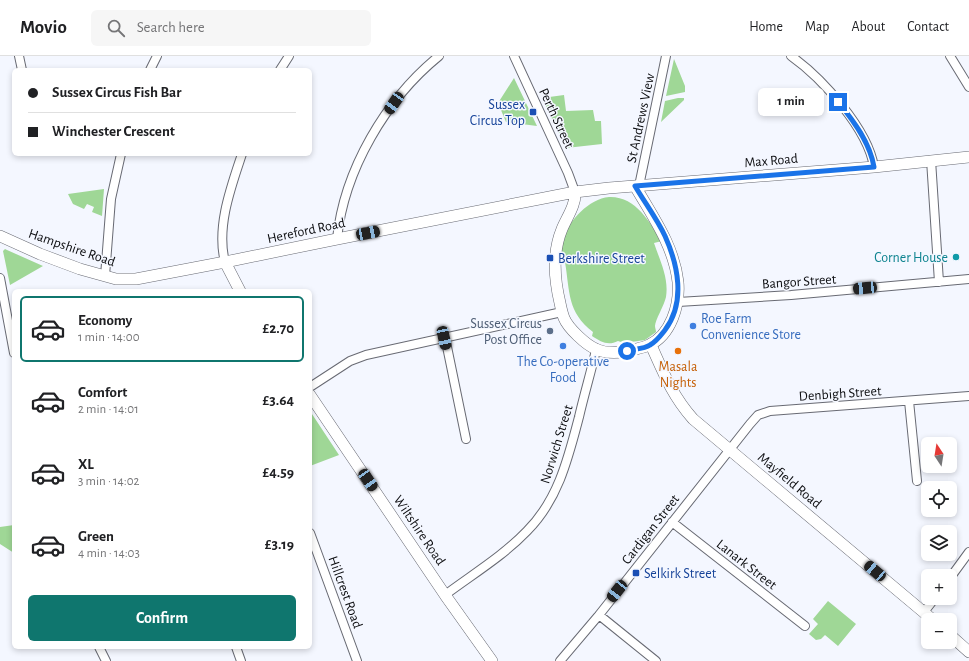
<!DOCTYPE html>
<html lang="en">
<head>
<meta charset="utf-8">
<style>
  :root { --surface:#fff; --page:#f6f6f6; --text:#202124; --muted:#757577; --line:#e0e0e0; --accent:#0f766e }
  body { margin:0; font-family:"Alegreya Sans",sans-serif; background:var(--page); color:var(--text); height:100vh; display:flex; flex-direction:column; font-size:15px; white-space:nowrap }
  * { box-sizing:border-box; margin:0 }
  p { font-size:13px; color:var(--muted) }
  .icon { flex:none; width:22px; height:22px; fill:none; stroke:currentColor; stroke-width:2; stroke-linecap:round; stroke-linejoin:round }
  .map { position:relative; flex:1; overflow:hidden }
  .drawer { position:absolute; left:12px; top:233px; width:300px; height:360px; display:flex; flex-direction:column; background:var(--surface); border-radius:6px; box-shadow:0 2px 6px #0003 }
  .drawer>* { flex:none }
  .guide { position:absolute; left:12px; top:12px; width:300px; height:88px; border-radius:6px; box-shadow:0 2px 6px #0003; display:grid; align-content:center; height:88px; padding:0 16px; background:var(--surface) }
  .needle { width:26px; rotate:348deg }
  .fabs { position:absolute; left:921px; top:381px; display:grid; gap:8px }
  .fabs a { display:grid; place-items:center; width:36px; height:36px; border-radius:6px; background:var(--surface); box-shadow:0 2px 6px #0003; font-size:20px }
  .end { position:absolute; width:18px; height:18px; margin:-9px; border:5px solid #1a73e8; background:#fff; box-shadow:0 0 0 2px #fff }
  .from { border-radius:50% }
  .bubble { position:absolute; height:28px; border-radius:6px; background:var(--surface); box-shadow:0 2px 6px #0003; font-size:13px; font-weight:600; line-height:28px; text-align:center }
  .car { position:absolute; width:12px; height:24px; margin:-12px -6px; border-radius:5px; box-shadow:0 0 3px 1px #0007; background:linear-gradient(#222 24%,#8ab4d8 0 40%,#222 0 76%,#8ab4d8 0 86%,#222 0) }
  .guide b { display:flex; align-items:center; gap:14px; height:38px; font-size:15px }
  .guide b+b { border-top:1px solid var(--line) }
  .guide i { width:10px; height:10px; background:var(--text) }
  ul { padding:7px 0 0; list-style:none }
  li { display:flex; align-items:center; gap:12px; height:66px; margin:0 8px 6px; padding:0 8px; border:2px solid transparent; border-radius:6px }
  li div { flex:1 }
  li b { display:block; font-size:15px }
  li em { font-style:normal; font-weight:600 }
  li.on { border-color:var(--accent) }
  li>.icon { width:36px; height:36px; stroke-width:1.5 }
  .cta { display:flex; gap:8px; margin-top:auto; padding:8px 16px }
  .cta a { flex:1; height:46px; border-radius:6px; background:var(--accent); color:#fff; font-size:16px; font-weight:600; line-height:46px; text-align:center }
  header { display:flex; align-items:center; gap:24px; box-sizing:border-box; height:56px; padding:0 20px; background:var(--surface); border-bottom:1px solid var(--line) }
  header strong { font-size:19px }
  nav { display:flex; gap:22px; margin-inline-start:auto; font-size:14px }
  .search { width:280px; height:36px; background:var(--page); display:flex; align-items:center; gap:10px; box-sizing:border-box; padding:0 14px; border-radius:6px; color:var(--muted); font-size:15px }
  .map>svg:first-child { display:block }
</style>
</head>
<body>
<header>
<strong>Movio</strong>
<div class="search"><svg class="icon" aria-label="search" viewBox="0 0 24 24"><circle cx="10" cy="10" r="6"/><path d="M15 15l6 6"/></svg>Search here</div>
<nav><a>Home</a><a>Map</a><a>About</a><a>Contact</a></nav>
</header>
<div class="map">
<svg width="969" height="605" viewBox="0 0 969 605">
  <rect width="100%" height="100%" fill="#f4f7ff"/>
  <path fill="#9fd796" d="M674,3L685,30V36L666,40Z
    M514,22L537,70L506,66L498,47Z
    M564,39L566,55L593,54L595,65H601L602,88L566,92L542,42Z
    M678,42H684V44L661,66L665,45Z
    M104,133L102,160L92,156L94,151L87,148L84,153L73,148L68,138Z
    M609,141C636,140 649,166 662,185L654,187C660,205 669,222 666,241C664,250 655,264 655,270C655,272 656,274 656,276L645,284L624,287L618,285C608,290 601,286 592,280L593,276C567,256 570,236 565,206L561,205C561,197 561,190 563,183C569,164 589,143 609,141Z
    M5,193L7,194L43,210L10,229L3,195Z
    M310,355L339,399L310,410Z
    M14,469V497L0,488V471Z
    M828,545L856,568L838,590L825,579L821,583L816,584L809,578L818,568L813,563Z"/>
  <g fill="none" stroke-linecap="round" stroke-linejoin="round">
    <defs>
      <path id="street" d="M19,0L22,14
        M514,0L568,117L575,136
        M791,0C822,22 868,73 874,111
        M950,0L969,31
        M150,14L157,0
        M280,14L289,0
        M931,104L939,226
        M639,130L666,0
        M337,183C344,114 386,43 439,0
        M225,206C216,171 231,131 242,98
        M105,220L111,143L121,98
        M0,222L14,297
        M678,246L791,239L969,223
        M445,281L466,383
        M310,331L350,305L366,299L562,256
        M909,345L917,425
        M672,466L805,570
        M310,477L357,605
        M950,522L969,496
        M445,539C473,518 503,500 527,475C558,444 568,403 579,361C584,339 591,316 596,294
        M924,556L935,542
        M599,559L656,605
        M99,591L106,605
        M236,591L241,605
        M560,605L599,559L750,368L758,359L770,355L969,340"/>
      <path id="secondary" d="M575,136C576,149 567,161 562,173C552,197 554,222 560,247C561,252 562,257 564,262C568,272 586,289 596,293C606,298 618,297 629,295C635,293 643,292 649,289C671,279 680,249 678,226C674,190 653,161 635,130
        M0,180L40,198L80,213L116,223H136L225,206L337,183L575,136L609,132L874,111L969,101
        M225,206L240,235
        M651,289C664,318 672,339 693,363L933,564
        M310,339L445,539L492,605
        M950,579L969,596"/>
    </defs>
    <use href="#street" stroke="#686a73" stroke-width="10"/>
    <use href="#secondary" stroke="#686a73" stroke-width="12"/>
    <use href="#street" stroke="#fff" stroke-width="8"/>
    <use href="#secondary" stroke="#fff" stroke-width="11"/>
  </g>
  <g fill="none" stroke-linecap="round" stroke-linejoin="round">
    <path stroke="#1a73e8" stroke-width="5" d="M627,295C634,293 644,293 650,289C657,285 661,279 665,274C686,246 678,209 665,180C657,163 645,147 635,130L874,111C870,87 854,65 838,46"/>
  </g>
  <g fill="#1a4fb4" stroke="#f4f7ff" stroke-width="1.5">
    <rect x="529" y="52" width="8" height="8" rx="2"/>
    <rect x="546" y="198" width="8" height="8" rx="2"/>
    <rect x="632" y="513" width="8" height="8" rx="2"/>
  </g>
  <circle fill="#0f9aa8" stroke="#f4f7ff" stroke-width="1.5" cx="956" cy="201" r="4"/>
  <g fill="#3f7fe0" stroke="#f4f7ff" stroke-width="1.5">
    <circle cx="693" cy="270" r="4"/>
    <circle cx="563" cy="290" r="4"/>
  </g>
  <circle fill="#5c6f8a" stroke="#f4f7ff" stroke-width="1.5" cx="550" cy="275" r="4"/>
  <circle fill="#e8710a" stroke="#f4f7ff" stroke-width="1.5" cx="678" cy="295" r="4"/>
  <g text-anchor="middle" stroke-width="3" stroke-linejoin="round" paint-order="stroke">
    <g font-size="14" fill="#164399" stroke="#f4f7ff" text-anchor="start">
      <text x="525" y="53" text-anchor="end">Sussex<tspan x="525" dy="16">Circus Top</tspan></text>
      <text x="558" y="207">Berkshire Street</text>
      <text x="644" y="522">Selkirk Street</text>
    </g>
    <g font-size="14" fill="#0b0c0f" stroke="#f4f7ff">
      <text transform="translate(557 62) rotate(65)" y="5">Perth Street</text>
      <text transform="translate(640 62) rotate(-78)" y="5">St Andrews View</text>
      <text transform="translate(771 104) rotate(-5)" y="5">Max Road</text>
      <text transform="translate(306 174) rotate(-12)" y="5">Hereford Road</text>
      <text transform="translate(72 191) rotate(19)" y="5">Hampshire Road</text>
      <text transform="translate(799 225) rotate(-4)" y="5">Bangor Street</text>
      <text transform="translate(840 337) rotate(-4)" y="5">Denbigh Street</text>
      <text transform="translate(556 388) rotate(-73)" y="5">Norwich Street</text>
      <text transform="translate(790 424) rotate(40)" y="5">Mayfield Road</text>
      <text transform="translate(650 473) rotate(-52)" y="5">Cardigan Street</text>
      <text transform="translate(420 474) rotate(56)" y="5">Wiltshire Road</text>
      <text transform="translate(747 508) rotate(38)" y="5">Lanark Street</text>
      <text transform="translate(346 536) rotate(70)" y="5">Hillcrest Road</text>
    </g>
    <g font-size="14" fill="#0d838f" stroke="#f4f7ff" text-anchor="end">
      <text x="948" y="206">Corner House</text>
    </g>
    <g font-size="14" fill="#366cbe" stroke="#f4f7ff" text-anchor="start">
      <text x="701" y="267">Roe Farm<tspan x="701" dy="16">Convenience Store</tspan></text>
      <text x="563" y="310" text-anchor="middle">The Co-operative<tspan x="563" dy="16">Food</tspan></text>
    </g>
    <g font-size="14" fill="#4e5e75" stroke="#f4f7ff" text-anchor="end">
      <text x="542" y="272">Sussex Circus<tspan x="542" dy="16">Post Office</tspan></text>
    </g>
    <g font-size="14" fill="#c56008" stroke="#f4f7ff">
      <text x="678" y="315">Masala<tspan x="678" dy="16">Nights</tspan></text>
    </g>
  </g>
</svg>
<div class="fabs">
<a><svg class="needle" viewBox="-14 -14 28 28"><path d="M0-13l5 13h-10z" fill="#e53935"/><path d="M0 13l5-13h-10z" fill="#757577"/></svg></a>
<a><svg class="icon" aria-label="locate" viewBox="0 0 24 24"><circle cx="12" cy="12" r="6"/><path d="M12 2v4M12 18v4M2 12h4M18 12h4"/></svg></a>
<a><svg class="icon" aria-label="layers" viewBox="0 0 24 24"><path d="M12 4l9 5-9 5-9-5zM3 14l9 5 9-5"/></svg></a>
<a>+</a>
<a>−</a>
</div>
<i class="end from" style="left:627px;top:295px"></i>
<i class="end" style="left:838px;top:46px"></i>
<div class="bubble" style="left:758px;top:32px;width:66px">1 min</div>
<i class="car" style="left:394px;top:47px;rotate:215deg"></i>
<i class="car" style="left:368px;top:177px;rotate:79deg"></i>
<i class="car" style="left:865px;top:232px;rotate:265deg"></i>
<i class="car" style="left:444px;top:282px;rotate:168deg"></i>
<i class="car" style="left:368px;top:424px;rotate:146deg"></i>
<i class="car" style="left:875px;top:515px;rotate:310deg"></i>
<i class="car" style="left:617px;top:535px;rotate:218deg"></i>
<div class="guide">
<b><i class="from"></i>Sussex Circus Fish Bar</b>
<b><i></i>Winchester Crescent</b>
</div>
<section class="drawer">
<ul>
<li class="on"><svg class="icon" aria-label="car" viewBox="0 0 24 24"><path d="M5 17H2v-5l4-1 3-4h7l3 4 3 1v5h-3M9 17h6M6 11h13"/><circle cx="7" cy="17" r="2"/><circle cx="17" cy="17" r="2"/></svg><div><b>Economy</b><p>1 min · 14:00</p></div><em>£2.70</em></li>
<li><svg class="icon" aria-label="car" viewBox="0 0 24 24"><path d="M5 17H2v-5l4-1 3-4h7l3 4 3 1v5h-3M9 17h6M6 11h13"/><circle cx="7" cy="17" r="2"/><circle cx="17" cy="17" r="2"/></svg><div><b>Comfort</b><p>2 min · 14:01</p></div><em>£3.64</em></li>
<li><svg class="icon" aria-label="car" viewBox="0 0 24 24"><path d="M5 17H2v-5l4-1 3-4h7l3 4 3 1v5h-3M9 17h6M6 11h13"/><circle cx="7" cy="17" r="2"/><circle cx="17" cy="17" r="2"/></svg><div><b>XL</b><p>3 min · 14:02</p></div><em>£4.59</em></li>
<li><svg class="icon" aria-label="car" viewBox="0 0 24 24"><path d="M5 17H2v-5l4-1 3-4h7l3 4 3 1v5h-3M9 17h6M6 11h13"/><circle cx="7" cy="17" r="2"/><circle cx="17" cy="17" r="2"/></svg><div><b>Green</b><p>4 min · 14:03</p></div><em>£3.19</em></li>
</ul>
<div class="cta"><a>Confirm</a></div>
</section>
</div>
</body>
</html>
